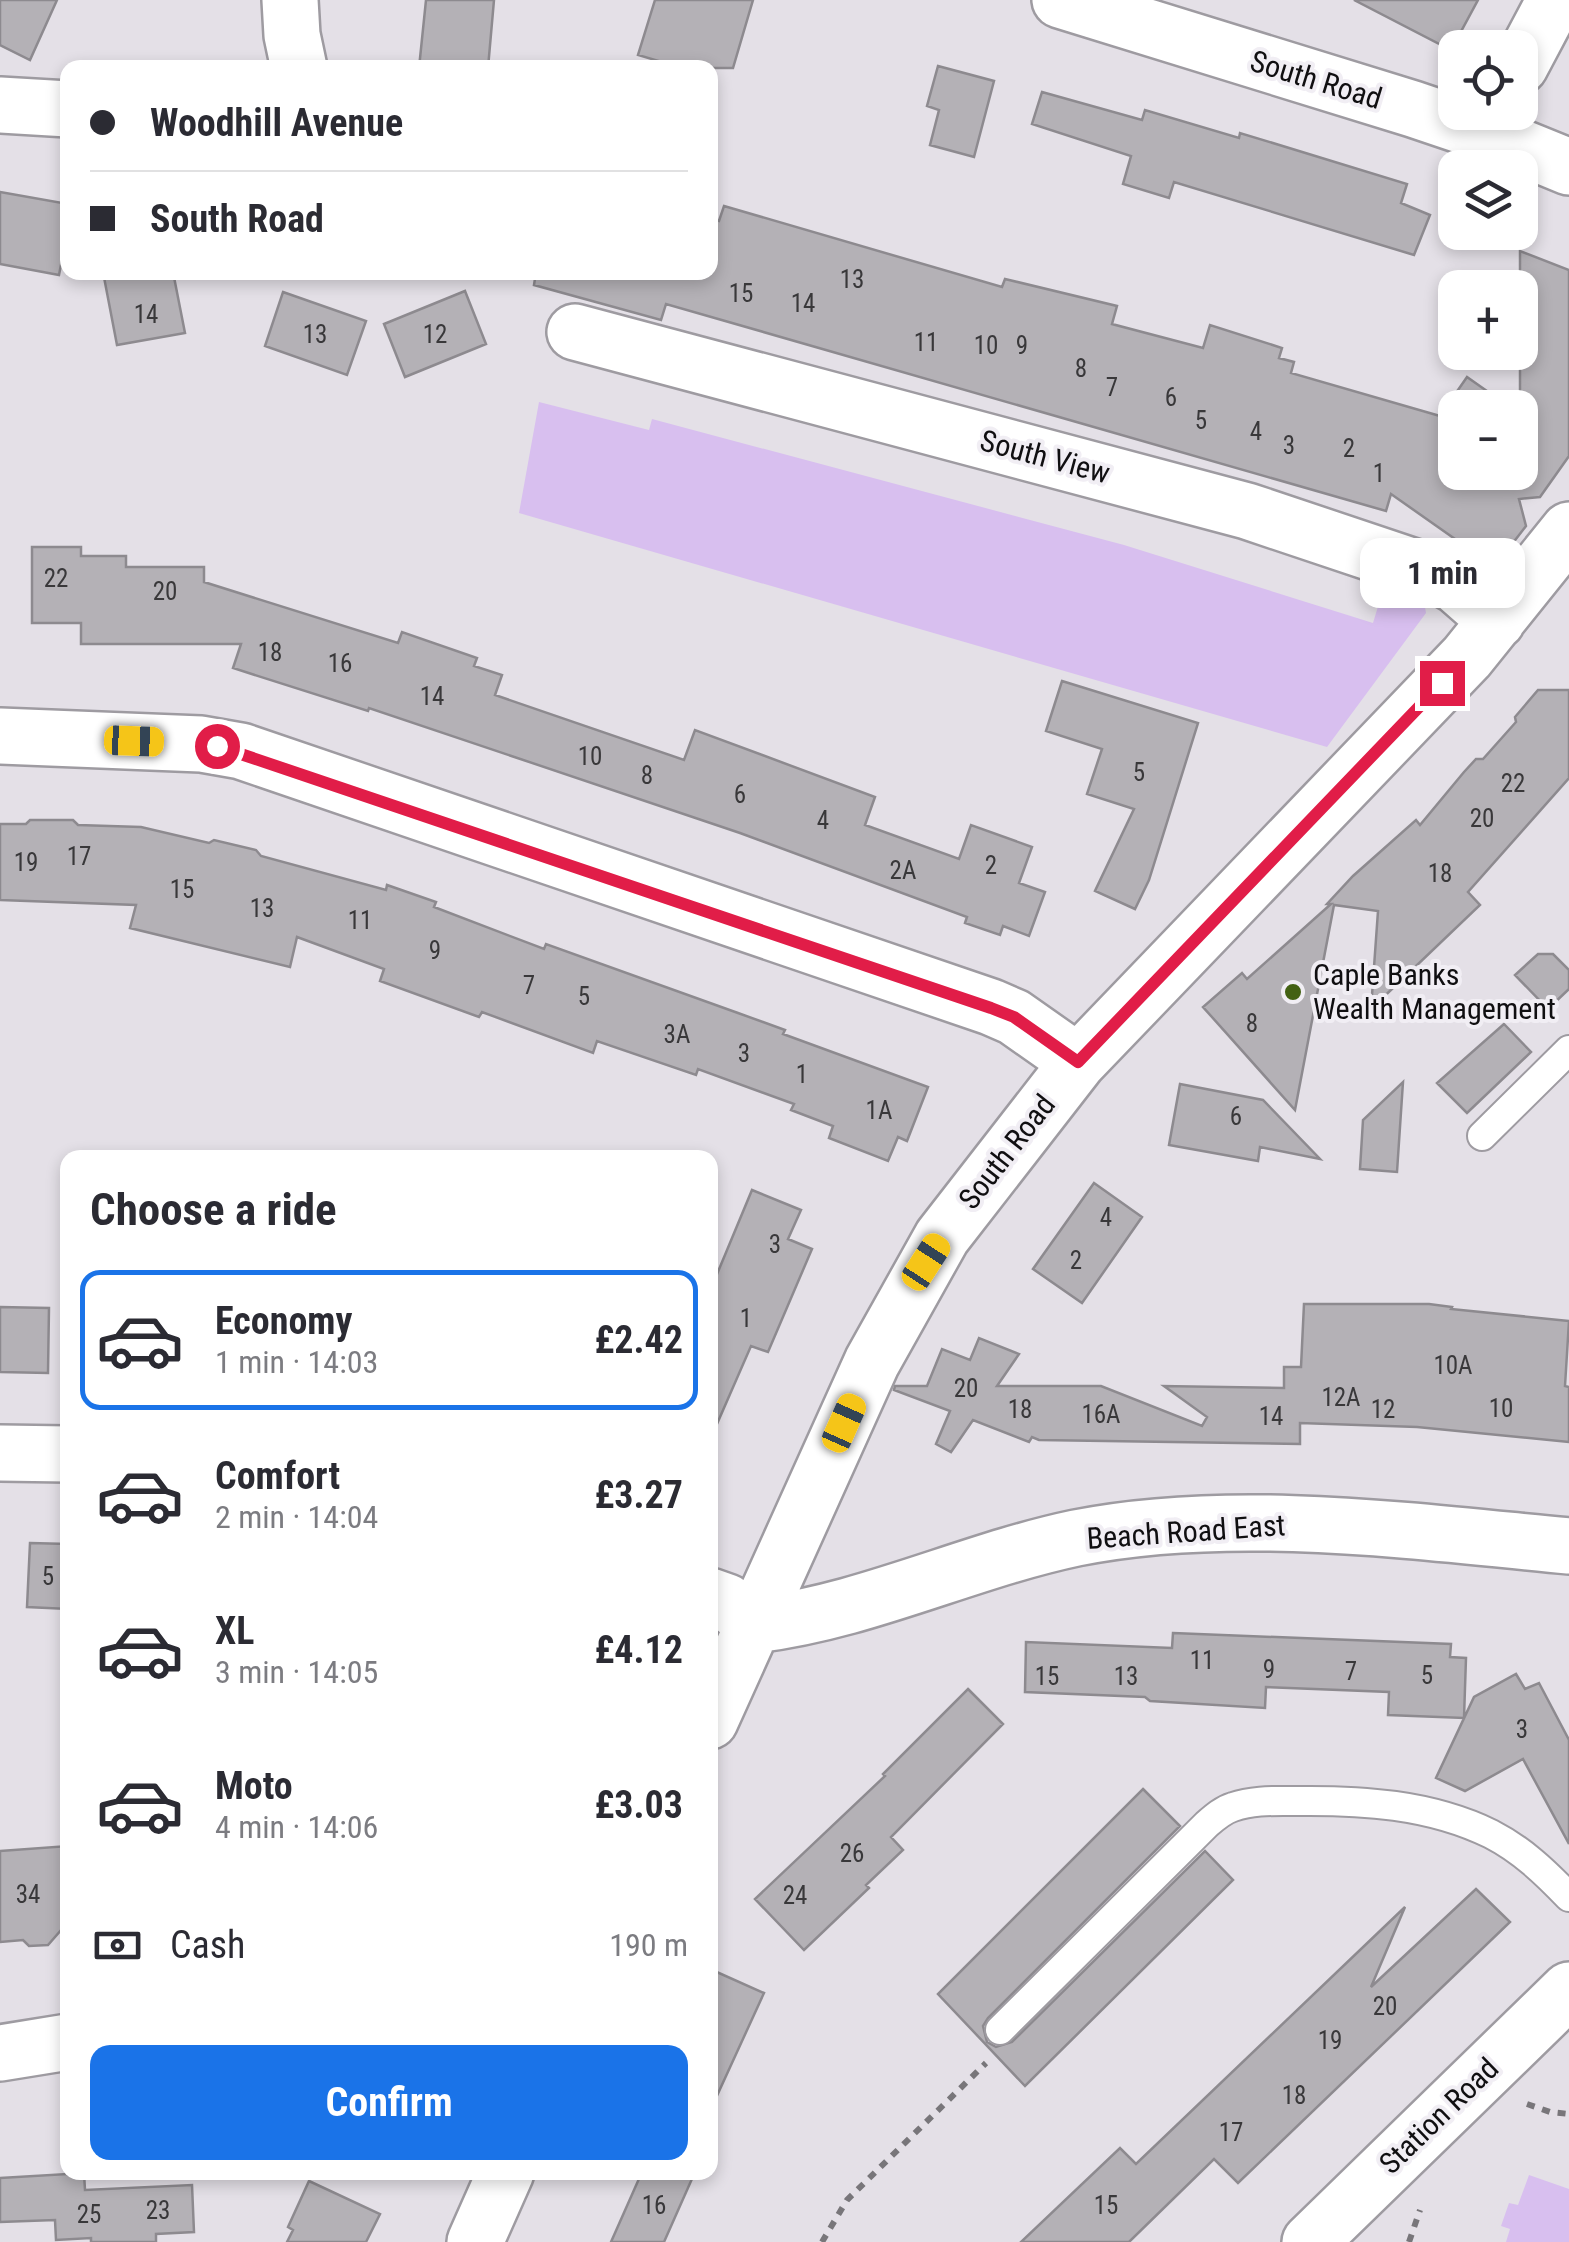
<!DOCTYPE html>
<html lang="en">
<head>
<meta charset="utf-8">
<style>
  :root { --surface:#fff; --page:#f7f7f7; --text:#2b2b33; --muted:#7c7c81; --line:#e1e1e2; --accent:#1a73e8 }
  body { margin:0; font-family:"Roboto Condensed",sans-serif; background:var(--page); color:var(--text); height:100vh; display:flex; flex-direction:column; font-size:38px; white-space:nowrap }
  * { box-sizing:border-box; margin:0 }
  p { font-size:32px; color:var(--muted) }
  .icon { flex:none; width:55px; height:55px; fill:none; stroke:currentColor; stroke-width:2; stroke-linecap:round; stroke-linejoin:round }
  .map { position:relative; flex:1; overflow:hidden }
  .details { position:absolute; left:60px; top:1150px; width:658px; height:1030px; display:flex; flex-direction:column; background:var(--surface); border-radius:20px; box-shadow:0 5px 15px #0003 }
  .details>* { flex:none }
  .guide { position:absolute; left:60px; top:60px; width:658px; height:220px; border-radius:20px; box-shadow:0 5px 15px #0003; display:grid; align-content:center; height:220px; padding:0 30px; background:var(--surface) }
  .fabs { position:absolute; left:1438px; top:30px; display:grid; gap:20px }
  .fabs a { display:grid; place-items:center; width:100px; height:100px; border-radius:20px; background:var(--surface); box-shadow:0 5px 15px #0003; font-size:50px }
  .end { position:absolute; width:45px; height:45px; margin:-22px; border:12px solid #e11d48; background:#fff; box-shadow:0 0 0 5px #fff }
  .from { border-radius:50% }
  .bubble { position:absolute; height:70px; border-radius:20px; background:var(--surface); box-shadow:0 5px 15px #0003; font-size:32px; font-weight:700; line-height:70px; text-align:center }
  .car { position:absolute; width:30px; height:60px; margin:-30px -15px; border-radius:12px; box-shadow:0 0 8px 2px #0007; background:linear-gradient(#f5c518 24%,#345 0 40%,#f5c518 0 76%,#345 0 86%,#f5c518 0) }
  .guide b { display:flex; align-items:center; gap:35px; height:95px; font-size:38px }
  .guide b+b { border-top:2px solid var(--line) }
  .guide i { width:25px; height:25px; background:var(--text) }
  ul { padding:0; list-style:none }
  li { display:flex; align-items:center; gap:30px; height:140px; margin:0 20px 15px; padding:0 10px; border:5px solid transparent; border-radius:20px }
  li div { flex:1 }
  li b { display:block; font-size:38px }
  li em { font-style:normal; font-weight:700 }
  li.on { border-color:var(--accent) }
  li>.icon { width:90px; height:90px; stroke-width:1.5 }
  h2 { padding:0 30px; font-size:45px; line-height:120px }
  .pay { display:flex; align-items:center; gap:25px; height:110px; padding:0 30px; font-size:38px }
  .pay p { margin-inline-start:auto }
  .button { display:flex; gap:20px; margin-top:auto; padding:20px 30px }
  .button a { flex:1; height:115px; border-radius:20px; background:var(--accent); color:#fff; font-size:40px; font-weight:700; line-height:115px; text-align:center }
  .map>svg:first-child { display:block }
</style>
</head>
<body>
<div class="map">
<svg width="1569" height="2242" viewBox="0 0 1569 2242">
  <rect width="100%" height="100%" fill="#e4e0e7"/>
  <path fill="#d8bfef" d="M539,402L649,430L652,419L1124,545L1373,623L1386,580C1405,587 1424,590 1426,613L1327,747L519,513Z
    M1529,2175L1569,2189V2242H1506L1510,2229L1501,2226L1509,2203L1518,2205Z"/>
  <path fill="#b4b1b6" stroke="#8d8a8f" stroke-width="2.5" d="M0,0H57L30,60L0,45Z
    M426,0H494L488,68H419Z
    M655,0H753L733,68H682L638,55Z
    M1354,0H1478L1451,50Z
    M938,66L994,81L974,157L930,145L939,110L927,106Z
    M1042,92L1142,120L1145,110L1239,138L1240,133L1407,184L1401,203L1430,215L1414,255L1174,182L1169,198L1123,184L1131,156L1032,124Z
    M0,192L68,204V228L59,275L0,264Z
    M724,206L1002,287L1005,279L1117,306L1112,324L1203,348L1210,325L1282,348L1279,358L1294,362L1291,373L1440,416L1467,377L1511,408H1455V472H1520V251L1569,270V456L1540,497L1519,499L1526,526L1506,552L1500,554L1492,565L1391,494L1386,511L666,304L661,320L534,285L536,272H710V218L719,221Z
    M103,272H173L185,333L117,345Z
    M465,291L486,344L405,377L384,324Z
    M283,292L366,321L347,375L265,346Z
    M32,547H81V556H126V567H204V582L398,643L402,632L477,658L474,666L502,675L495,695L684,760L695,730L875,797L865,825L959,859L971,825L1032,847L1019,883L1045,892L1029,936L1003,926L1000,935L965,923L967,917L740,833L369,708L368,711L233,668L241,644H81V623H32Z
    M1062,681L1198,723L1149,880L1135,909L1095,891L1134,809L1087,794L1102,749L1046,731Z
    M1538,690H1569V778L1468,892L1480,905L1371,1009L1378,911L1334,905L1295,1110L1203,1007L1242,973L1247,979L1331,904H1327L1353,876L1416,820L1420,825L1464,772L1476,759H1483L1516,722L1515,717Z
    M30,820H73L78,825L141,827L209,843L214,840L256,850L261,856L386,890L387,885L436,902L434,907L544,949L546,944L738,1013L785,1030L783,1034L928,1087L907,1141L898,1137L888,1161L829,1138L833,1126L791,1110L794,1104L698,1069L696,1075L597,1041L593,1053L482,1012L479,1017L380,981L384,969L297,937L290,967L130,928L136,905L0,900V824H26Z
    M1538,954H1553L1569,970V989L1548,1009L1515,975Z
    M1504,1024L1531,1052L1467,1113L1437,1083Z
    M1403,1082L1397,1172L1360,1169L1363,1120Z
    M1180,1084L1263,1100L1320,1159L1260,1147L1258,1161L1169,1145Z
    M1094,1183L1142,1217L1082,1303L1033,1269Z
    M752,1190L801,1210L788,1239L812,1249L768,1352L751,1346L710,1440V1291Z
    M1304,1304H1429L1452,1307L1451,1309L1569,1321L1565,1386L1569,1387V1442L1417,1427L1300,1423V1444L1039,1440L1032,1437L1029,1442L973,1420L951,1452L936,1444L950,1411L894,1390L895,1386H927L942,1349L970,1360L979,1338L1019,1354L997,1386H1101L1202,1426L1207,1417L1164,1386L1284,1388V1367H1301Z
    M0,1307L49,1308L48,1373L0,1372Z
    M30,1543L68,1544V1609L27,1607Z
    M1173,1633L1451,1644L1450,1657L1466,1658L1464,1718L1388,1715L1389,1692L1266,1687L1265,1708L1150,1701L1145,1697L1025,1692L1026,1642L1172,1648Z
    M1516,1674L1525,1689L1539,1683L1569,1740V1844L1523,1759L1465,1791L1436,1778L1474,1697Z
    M968,1689L1003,1724L891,1837L903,1850L866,1885L869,1888L804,1950L755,1899L885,1776L883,1774Z
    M1143,1789L1180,1826L988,2018L983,2026L987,2042L996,2047L1012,2042L1205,1851L1233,1880L1025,2086L938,1994Z
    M68,1846V1922L48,1945L29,1946L23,1940L0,1942V1851Z
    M1476,1889L1510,1922L1238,2183L1214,2159L1129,2242H1021L1120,2148L1136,2164L1405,1907L1371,1987Z
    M710,1969L764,1993L710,2111Z
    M642,2172H695L664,2242H611Z
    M84,2173L85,2190L192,2185L194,2232L156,2234V2242H91V2238L56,2240L55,2220L0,2222V2178Z
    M309,2181L380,2214L366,2242H287L293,2230L288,2227Z"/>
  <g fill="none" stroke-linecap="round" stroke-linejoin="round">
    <defs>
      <path id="service" d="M1482,1136L1569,1050
        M1000,2030L1207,1824C1215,1817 1223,1810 1233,1807C1253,1800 1274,1801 1294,1801C1361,1800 1430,1804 1491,1834C1522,1850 1545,1872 1569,1897"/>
      <path id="minor" d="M290,0L292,35L299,68
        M1060,0L1413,109L1493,136L1569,167
        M1520,66L1555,0
        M0,105L68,109
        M575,332L1247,511L1438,575L1457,586L1497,621
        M0,736L201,744L241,751L991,1007L1014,1017L1078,1062
        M0,1453L68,1454
        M710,1596L727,1602L754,1625
        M754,1625C865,1612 967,1561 1076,1538C1232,1507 1412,1531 1569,1546
        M710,1721L872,1362L942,1237L1078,1062L1467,657L1569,530
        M0,2053L68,2042
        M475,2242L506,2172
        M1310,2242L1569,1990"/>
    </defs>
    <use href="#service" stroke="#9e9ba1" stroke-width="32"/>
    <use href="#minor" stroke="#9e9ba1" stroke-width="60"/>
    <path stroke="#78767a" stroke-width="6" stroke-dasharray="8 8" stroke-linecap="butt" d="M1527,2104L1550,2112L1569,2114
      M822,2242L847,2200L986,2063
      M1409,2242L1420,2210"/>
    <use href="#service" stroke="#fff" stroke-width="28"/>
    <use href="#minor" stroke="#fff" stroke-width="55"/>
  </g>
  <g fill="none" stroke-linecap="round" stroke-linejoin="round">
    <path stroke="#e11d48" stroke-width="12" d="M217,746L991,1008L1014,1017L1078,1062L1442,683"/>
  </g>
  <circle fill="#436113" stroke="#f1eef4" stroke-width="4" cx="1293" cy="992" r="10"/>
  <g text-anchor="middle" stroke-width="8" stroke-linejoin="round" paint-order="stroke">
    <g font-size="25" fill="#39383a">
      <text x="852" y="288">13</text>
      <text x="741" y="302">15</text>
      <text x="803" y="312">14</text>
      <text x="146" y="323">14</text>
      <text x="315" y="343">13</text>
      <text x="435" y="343">12</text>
      <text x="926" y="351">11</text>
      <text x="986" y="354">10</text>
      <text x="1022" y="354">9</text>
      <text x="1081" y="377">8</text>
      <text x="1112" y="396">7</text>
      <text x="1171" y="406">6</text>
      <text x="1201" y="429">5</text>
      <text x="1256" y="440">4</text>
      <text x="1289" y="454">3</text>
      <text x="1349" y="457">2</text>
      <text x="1379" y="482">1</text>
      <text x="56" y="587">22</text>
      <text x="165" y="600">20</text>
      <text x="270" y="661">18</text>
      <text x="340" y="672">16</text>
      <text x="432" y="705">14</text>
      <text x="590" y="765">10</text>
      <text x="1139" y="781">5</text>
      <text x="647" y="784">8</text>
      <text x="1513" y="792">22</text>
      <text x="740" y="803">6</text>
      <text x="1482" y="827">20</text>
      <text x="823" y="829">4</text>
      <text x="79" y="865">17</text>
      <text x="26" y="871">19</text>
      <text x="991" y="874">2</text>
      <text x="903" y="879">2A</text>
      <text x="1440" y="882">18</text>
      <text x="182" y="898">15</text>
      <text x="262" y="917">13</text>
      <text x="360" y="929">11</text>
      <text x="435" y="959">9</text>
      <text x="529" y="994">7</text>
      <text x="584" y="1005">5</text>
      <text x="1252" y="1032">8</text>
      <text x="677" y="1043">3A</text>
      <text x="744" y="1062">3</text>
      <text x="802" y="1083">1</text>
      <text x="879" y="1119">1A</text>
      <text x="1236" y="1125">6</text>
      <text x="1106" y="1226">4</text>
      <text x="775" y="1253">3</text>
      <text x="1076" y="1269">2</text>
      <text x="746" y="1327">1</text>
      <text x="1453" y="1374">10A</text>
      <text x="966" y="1397">20</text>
      <text x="1341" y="1406">12A</text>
      <text x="1501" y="1417">10</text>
      <text x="1020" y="1418">18</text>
      <text x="1383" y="1418">12</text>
      <text x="1101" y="1423">16A</text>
      <text x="1271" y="1425">14</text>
      <text x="48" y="1585">5</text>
      <text x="1202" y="1669">11</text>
      <text x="1269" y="1678">9</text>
      <text x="1351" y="1680">7</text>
      <text x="1427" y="1684">5</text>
      <text x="1047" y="1685">15</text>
      <text x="1126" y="1685">13</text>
      <text x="1522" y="1738">3</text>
      <text x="852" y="1862">26</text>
      <text x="28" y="1903">34</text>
      <text x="795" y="1904">24</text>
      <text x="1385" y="2015">20</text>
      <text x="1330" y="2049">19</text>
      <text x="1294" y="2104">18</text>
      <text x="1231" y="2141">17</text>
      <text x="654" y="2214">16</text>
      <text x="1106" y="2214">15</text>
      <text x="158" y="2219">23</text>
      <text x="89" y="2223">25</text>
    </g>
    <g font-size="30" fill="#100f11" stroke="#f1eef4">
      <text transform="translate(1316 80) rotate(17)" y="10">South Road</text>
      <text transform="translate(1045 457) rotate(15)" y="10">South View</text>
      <text transform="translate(1007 1152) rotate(-52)" y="10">South Road</text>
      <text transform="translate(1186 1532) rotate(-4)" y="10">Beach Road East</text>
      <text transform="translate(1439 2116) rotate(-44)" y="10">Station Road</text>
    </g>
    <g font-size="30" fill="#100f11" stroke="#f1eef4" text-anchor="start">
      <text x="1313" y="985">Caple Banks<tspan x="1313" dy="34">Wealth Management</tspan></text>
    </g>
  </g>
</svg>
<div class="fabs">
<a><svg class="icon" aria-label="locate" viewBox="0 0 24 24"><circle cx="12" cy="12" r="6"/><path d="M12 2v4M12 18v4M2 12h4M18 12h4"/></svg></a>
<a><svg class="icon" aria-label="layers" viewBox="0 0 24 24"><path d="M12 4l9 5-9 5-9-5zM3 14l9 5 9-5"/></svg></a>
<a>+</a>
<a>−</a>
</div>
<i class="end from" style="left:217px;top:746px"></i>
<i class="end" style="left:1442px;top:683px"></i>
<div class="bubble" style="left:1360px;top:538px;width:165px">1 min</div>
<i class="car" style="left:134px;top:741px;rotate:92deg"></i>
<i class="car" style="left:926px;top:1262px;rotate:33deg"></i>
<i class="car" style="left:844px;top:1423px;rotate:24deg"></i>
<div class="guide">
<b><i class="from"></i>Woodhill Avenue</b>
<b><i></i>South Road</b>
</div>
<section class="details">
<h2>Choose a ride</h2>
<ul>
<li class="on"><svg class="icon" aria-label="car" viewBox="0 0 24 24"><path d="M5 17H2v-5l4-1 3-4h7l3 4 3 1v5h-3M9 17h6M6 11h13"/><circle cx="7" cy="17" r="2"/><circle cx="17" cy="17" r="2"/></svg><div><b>Economy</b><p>1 min · 14:03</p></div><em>£2.42</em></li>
<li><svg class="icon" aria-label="car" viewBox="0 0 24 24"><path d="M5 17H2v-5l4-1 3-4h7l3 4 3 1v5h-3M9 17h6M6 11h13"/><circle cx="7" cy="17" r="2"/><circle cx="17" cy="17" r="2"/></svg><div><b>Comfort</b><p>2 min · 14:04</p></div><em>£3.27</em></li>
<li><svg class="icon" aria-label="car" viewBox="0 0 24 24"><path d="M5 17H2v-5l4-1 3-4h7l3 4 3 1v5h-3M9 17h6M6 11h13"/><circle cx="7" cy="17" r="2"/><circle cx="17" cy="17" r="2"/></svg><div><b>XL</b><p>3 min · 14:05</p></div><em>£4.12</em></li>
<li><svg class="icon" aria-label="car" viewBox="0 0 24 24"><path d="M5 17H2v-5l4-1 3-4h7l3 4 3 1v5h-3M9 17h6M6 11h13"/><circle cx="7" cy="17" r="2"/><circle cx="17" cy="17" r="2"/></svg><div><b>Moto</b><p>4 min · 14:06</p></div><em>£3.03</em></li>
</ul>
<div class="pay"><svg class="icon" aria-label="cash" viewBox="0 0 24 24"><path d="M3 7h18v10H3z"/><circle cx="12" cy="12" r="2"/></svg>Cash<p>190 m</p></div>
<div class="button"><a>Confirm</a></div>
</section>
</div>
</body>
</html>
